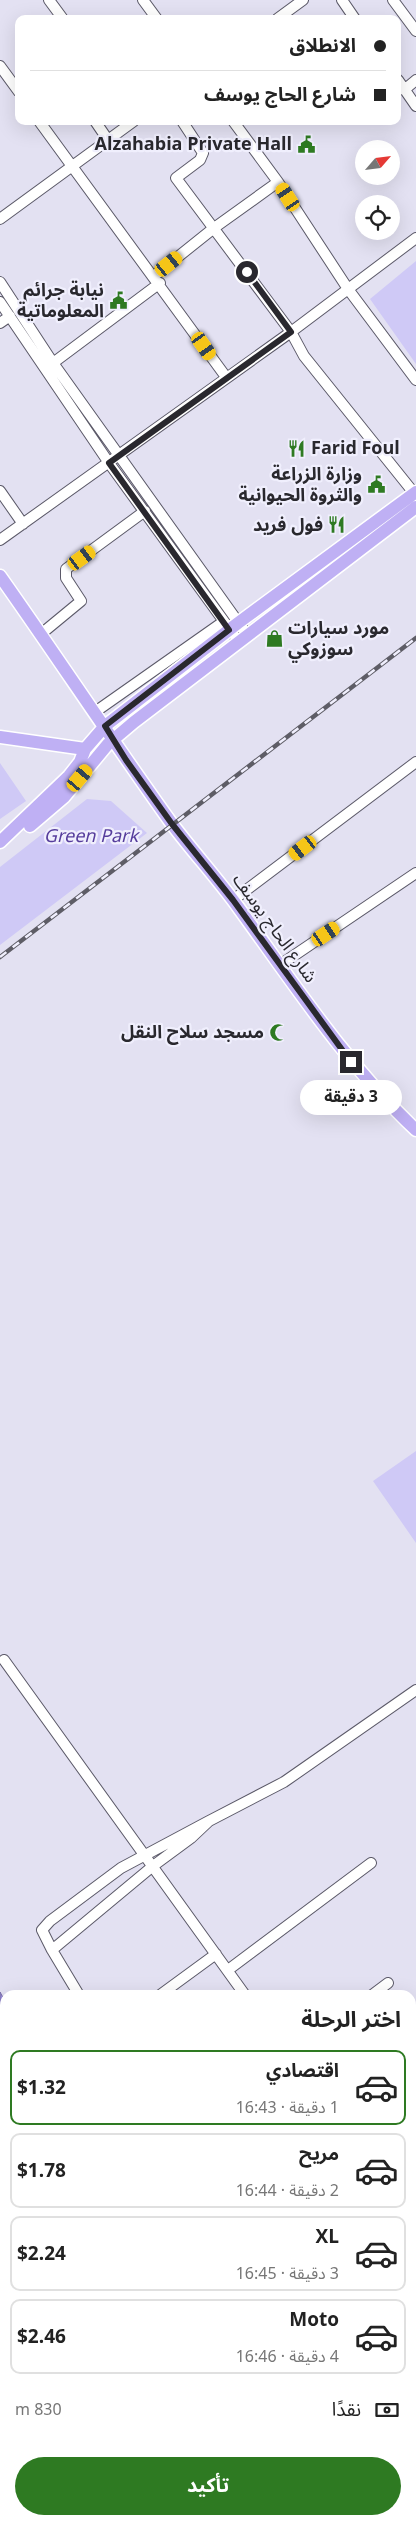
<!DOCTYPE html>
<html lang="ar">
<head>
<meta charset="utf-8">
<style>
  :root { --surface:#fff; --page:#f6f6f6; --text:#222; --muted:#767676; --line:#e0e0e0; --accent:#2e7a22 }
  body { margin:0; font-family:Georgia,"Noto Sans Arabic",serif; background:var(--page); color:var(--text); direction:rtl; height:100vh; display:flex; flex-direction:column; font-size:19px; white-space:nowrap }
  * { box-sizing:border-box; margin:0 }
  p { font-size:16px; color:var(--muted) }
  .icon { flex:none; width:28px; height:28px; fill:none; stroke:currentColor; stroke-width:2; stroke-linecap:round; stroke-linejoin:round }
  .map { position:relative; flex:1; overflow:hidden; direction:ltr }
  .panel { position:absolute; left:0px; top:1990px; width:416px; height:535px; display:flex; flex-direction:column; background:var(--surface); border-radius:15px 15px 0 0; box-shadow:0 5px 20px #0002; direction:rtl }
  .panel>* { flex:none }
  .guide { position:absolute; left:15px; top:15px; width:386px; height:110px; border-radius:10px; box-shadow:0 5px 20px #0002; direction:rtl; display:grid; align-content:center; height:110px; padding:0 15px; background:var(--surface) }
  .needle { width:32px; rotate:62deg }
  .controls { position:absolute; left:355px; top:140px; display:grid; gap:10px }
  .controls a { display:grid; place-items:center; width:45px; height:45px; border-radius:50%; background:var(--surface); box-shadow:0 5px 20px #0002; font-size:25px }
  .end { position:absolute; width:22px; height:22px; margin:-11px; border:6px solid #29282e; background:#fff; box-shadow:0 0 0 2px #fff }
  .from { border-radius:50% }
  .bubble { position:absolute; height:35px; border-radius:18px; background:var(--surface); box-shadow:0 5px 20px #0002; font-size:16px; font-weight:700; line-height:35px; text-align:center; direction:rtl }
  .car { position:absolute; width:15px; height:30px; margin:-15px -8px; border-radius:6px; box-shadow:0 0 4px 1px #0007; background:linear-gradient(#f5c518 24%,#345 0 40%,#f5c518 0 76%,#345 0 86%,#f5c518 0) }
  .guide b { display:flex; align-items:center; gap:18px; height:48px; font-size:19px }
  .guide b+b { border-top:1px solid var(--line) }
  .guide i { width:12px; height:12px; background:var(--text) }
  ul { padding:0; list-style:none }
  li { display:flex; align-items:center; gap:15px; height:75px; margin:0 10px 8px; padding:0 5px; border:2px solid var(--line); border-radius:10px }
  li div { flex:1 }
  li b { display:block; font-size:19px }
  li em { font-style:normal; font-weight:700 }
  li.active { border-color:var(--accent) }
  li>.icon { width:45px; height:45px; stroke-width:1.5 }
  h2 { padding:0 15px; font-size:22px; line-height:60px }
  .pay { display:flex; align-items:center; gap:12px; height:55px; padding:0 15px; font-size:19px }
  .pay p { margin-inline-start:auto }
  .button { display:flex; gap:10px; margin-top:auto; padding:10px 15px }
  .button a { flex:1; height:58px; border-radius:30px; background:var(--accent); color:#fff; font-size:20px; font-weight:700; line-height:58px; text-align:center }
  .map>svg:first-child { display:block }
</style>
</head>
<body>
<div class="map">
<svg width="416" height="2525" viewBox="0 0 416 2525">
  <rect width="100%" height="100%" fill="#e3e1f2"/>
  <path fill="#cfc9f6" d="M416,261V364L370,299Z
    M0,763L26,801L0,819Z
    M87,799L111,801L147,833L0,945V867Z
    M416,1451V1543L373,1481Z"/>
  <path fill="#9a8cdd" stroke="#786ea8" d="M0,1992L5,2001V2520H254L257,2525H0Z"/>
  <g fill="none" stroke-linecap="round" stroke-linejoin="round">
    <defs>
      <path id="minor" d="M49,0L63,19
        M143,0L157,19
        M342,0L355,19
        M393,0L416,31
        M277,19L303,0
        M0,66L19,92
        M398,80L416,106
        M404,90L416,80
        M39,121L226,377
        M95,121L108,140
        M182,121L203,153L200,160L176,178L291,332L304,356L414,493
        M233,121L278,182L348,289L416,380
        M0,219L134,121
        M154,276L214,228L278,182
        M0,282L53,363L248,636
        M0,302L109,463L239,642
        M0,323L10,316
        M53,363L160,283
        M0,491L23,524
        M0,540L291,332L416,238
        M41,634L81,601L66,578V569L145,511
        M95,712L223,622
        M233,900L416,762
        M280,965L416,873
        M4,1660L245,1995
        M209,1821L191,1838L153,1866L52,1950L42,1930L50,1921L121,1868Z
        M209,1821L284,1782L416,1690
        M52,1950L79,1995
        M228,1970L371,1863
        M160,1995L216,1954
        M372,1995L388,1983
        M411,2108L416,2105
        M411,2253L416,2261"/>
      <path id="major" d="M0,576C58,658 113,742 172,824C193,852 217,878 238,907C294,984 346,1064 416,1130
        M0,737L85,749
        M30,826L64,797L108,744L134,722L416,507
        M0,842L69,776L80,762L85,749L105,726L238,623L416,492"/>
    </defs>
    <use href="#minor" stroke="#5b5968" stroke-width="12"/>
    <use href="#major" stroke="#fff" stroke-width="15"/>
    <use href="#minor" stroke="#fff" stroke-width="10"/>
    <use href="#major" stroke="#bfb0f4" stroke-width="12"/>
    <defs>
      <path id="rail" d="M0,957L416,638"/>
    </defs>
    <use href="#rail" stroke="#5e5d66" stroke-width="4.5"/>
    <use href="#rail" stroke="#f0effd" stroke-width="2.5" stroke-dasharray="8" stroke-linecap="butt"/>
  </g>
  <g fill="none" stroke-linecap="round" stroke-linejoin="round">
    <path stroke="#29282e" stroke-width="6" d="M247,272L291,332L109,463L229,630L105,726L126,760L172,824L233,900L351,1062"/>
  </g>
  <defs>
    <symbol id="civic-bare" viewBox="-9 -9 18 18"><path d="M-.6-6.5H3V-4.5H.6V-3L4-1V1h2V6H-6V1h2V-1L-.6-3ZM-1.2 2.5V6h2.4V2.5Z" fill="#2e7a22" stroke="#f0effd" stroke-width="2.5" paint-order="stroke"/></symbol>
    <symbol id="restaurant-bare" viewBox="-9 -9 18 18"><path d="M-5-6h1v4h1v-4h1v4h1v-4h1v5L-1.5 .5V6h-2V.5L-5-1ZM5-6V6H3V1.5H1.5Q1.5-4 5-6Z" fill="#2e7a22" stroke="#f0effd" stroke-width="2.5" paint-order="stroke"/></symbol>
    <symbol id="shop-bare" viewBox="-9 -9 18 18"><path d="M-5-2.5h2.3a2.7 3.5 0 0 1 5.4 0H5L5.5 6h-11ZM-1.5-2.5h3a1.5 2.3 0 0 0-3 0Z" fill="#2e7a22" stroke="#f0effd" stroke-width="2.5" paint-order="stroke"/></symbol>
    <symbol id="mosque-bare" viewBox="-9 -9 18 18"><path d="M3.5-4.9A6 6 0 1 0 3.5 4.9A5 5 0 1 1 3.5-4.9Z" fill="#2e7a22" stroke="#f0effd" stroke-width="2.5" paint-order="stroke"/></symbol>
  </defs>
  <g fill-rule="evenodd">
    <use href="#civic-bare" x="294" y="132" width="25" height="25"/>
    <use href="#civic-bare" x="106" y="288" width="25" height="25"/>
    <use href="#restaurant-bare" x="284" y="436" width="25" height="25"/>
    <use href="#civic-bare" x="364" y="472" width="25" height="25"/>
    <use href="#restaurant-bare" x="324" y="512" width="25" height="25"/>
    <use href="#shop-bare" x="262" y="626" width="25" height="25"/>
    <use href="#mosque-bare" x="266" y="1020" width="25" height="25"/>
  </g>
  <g text-anchor="middle" stroke-width="4.5" stroke-linejoin="round" paint-order="stroke">
    <g font-size="18" font-weight="bold" fill="#29282e" stroke="#f0effd" text-anchor="end">
      <text x="292" y="150">Alzahabia Private Hall</text>
      <text x="104" y="296">نيابة جرائم<tspan x="104" dy="21">المعلوماتية</tspan></text>
      <text x="311" y="454" text-anchor="start">Farid Foul</text>
      <text x="362" y="480">وزارة الزراعة<tspan x="362" dy="21">والثروة الحيوانية</tspan></text>
      <text x="323" y="531">فول فريد</text>
      <text x="288" y="634" text-anchor="start">مورد سيارات<tspan x="288" dy="21">سوزوكي</tspan></text>
      <text x="264" y="1038">مسجد سلاح النقل</text>
    </g>
    <g font-size="18" font-style="italic" fill="#563d9c" stroke="#f0effd">
      <text x="91" y="842">Green Park</text>
    </g>
    <g font-size="18" fill="#29282e" stroke="#f0effd">
      <text transform="translate(275 928) rotate(54)" y="6">شارع الحاج يوسف</text>
    </g>
  </g>
</svg>
<div class="controls">
<a><svg class="needle" viewBox="-14 -14 28 28"><path d="M0-13l5 13h-10z" fill="#e53935"/><path d="M0 13l5-13h-10z" fill="#767676"/></svg></a>
<a><svg class="icon" aria-label="locate" viewBox="0 0 24 24"><circle cx="12" cy="12" r="6"/><path d="M12 2v4M12 18v4M2 12h4M18 12h4"/></svg></a>
</div>
<i class="end from" style="left:247px;top:272px"></i>
<i class="end" style="left:351px;top:1062px"></i>
<div class="bubble" style="left:300px;top:1080px;width:102px">3 دقيقة</div>
<i class="car" style="left:288px;top:197px;rotate:327deg"></i>
<i class="car" style="left:169px;top:264px;rotate:51deg"></i>
<i class="car" style="left:204px;top:346px;rotate:145deg"></i>
<i class="car" style="left:82px;top:558px;rotate:54deg"></i>
<i class="car" style="left:80px;top:778px;rotate:40deg"></i>
<i class="car" style="left:303px;top:848px;rotate:233deg"></i>
<i class="car" style="left:326px;top:934px;rotate:56deg"></i>
<div class="guide">
<b><i class="from"></i>الانطلاق</b>
<b><i></i>شارع الحاج يوسف</b>
</div>
<section class="panel">
<h2>اختر الرحلة</h2>
<ul>
<li class="active"><svg class="icon" aria-label="car" viewBox="0 0 24 24"><path d="M5 17H2v-5l4-1 3-4h7l3 4 3 1v5h-3M9 17h6M6 11h13"/><circle cx="7" cy="17" r="2"/><circle cx="17" cy="17" r="2"/></svg><div><b>اقتصادي</b><p>1 دقيقة · 16:43</p></div><em>$1.32</em></li>
<li><svg class="icon" aria-label="car" viewBox="0 0 24 24"><path d="M5 17H2v-5l4-1 3-4h7l3 4 3 1v5h-3M9 17h6M6 11h13"/><circle cx="7" cy="17" r="2"/><circle cx="17" cy="17" r="2"/></svg><div><b>مريح</b><p>2 دقيقة · 16:44</p></div><em>$1.78</em></li>
<li><svg class="icon" aria-label="car" viewBox="0 0 24 24"><path d="M5 17H2v-5l4-1 3-4h7l3 4 3 1v5h-3M9 17h6M6 11h13"/><circle cx="7" cy="17" r="2"/><circle cx="17" cy="17" r="2"/></svg><div><b>XL</b><p>3 دقيقة · 16:45</p></div><em>$2.24</em></li>
<li><svg class="icon" aria-label="car" viewBox="0 0 24 24"><path d="M5 17H2v-5l4-1 3-4h7l3 4 3 1v5h-3M9 17h6M6 11h13"/><circle cx="7" cy="17" r="2"/><circle cx="17" cy="17" r="2"/></svg><div><b>Moto</b><p>4 دقيقة · 16:46</p></div><em>$2.46</em></li>
</ul>
<div class="pay"><svg class="icon" aria-label="cash" viewBox="0 0 24 24"><path d="M3 7h18v10H3z"/><circle cx="12" cy="12" r="2"/></svg>نقدًا<p>830 m</p></div>
<div class="button"><a>تأكيد</a></div>
</section>
</div>
</body>
</html>
